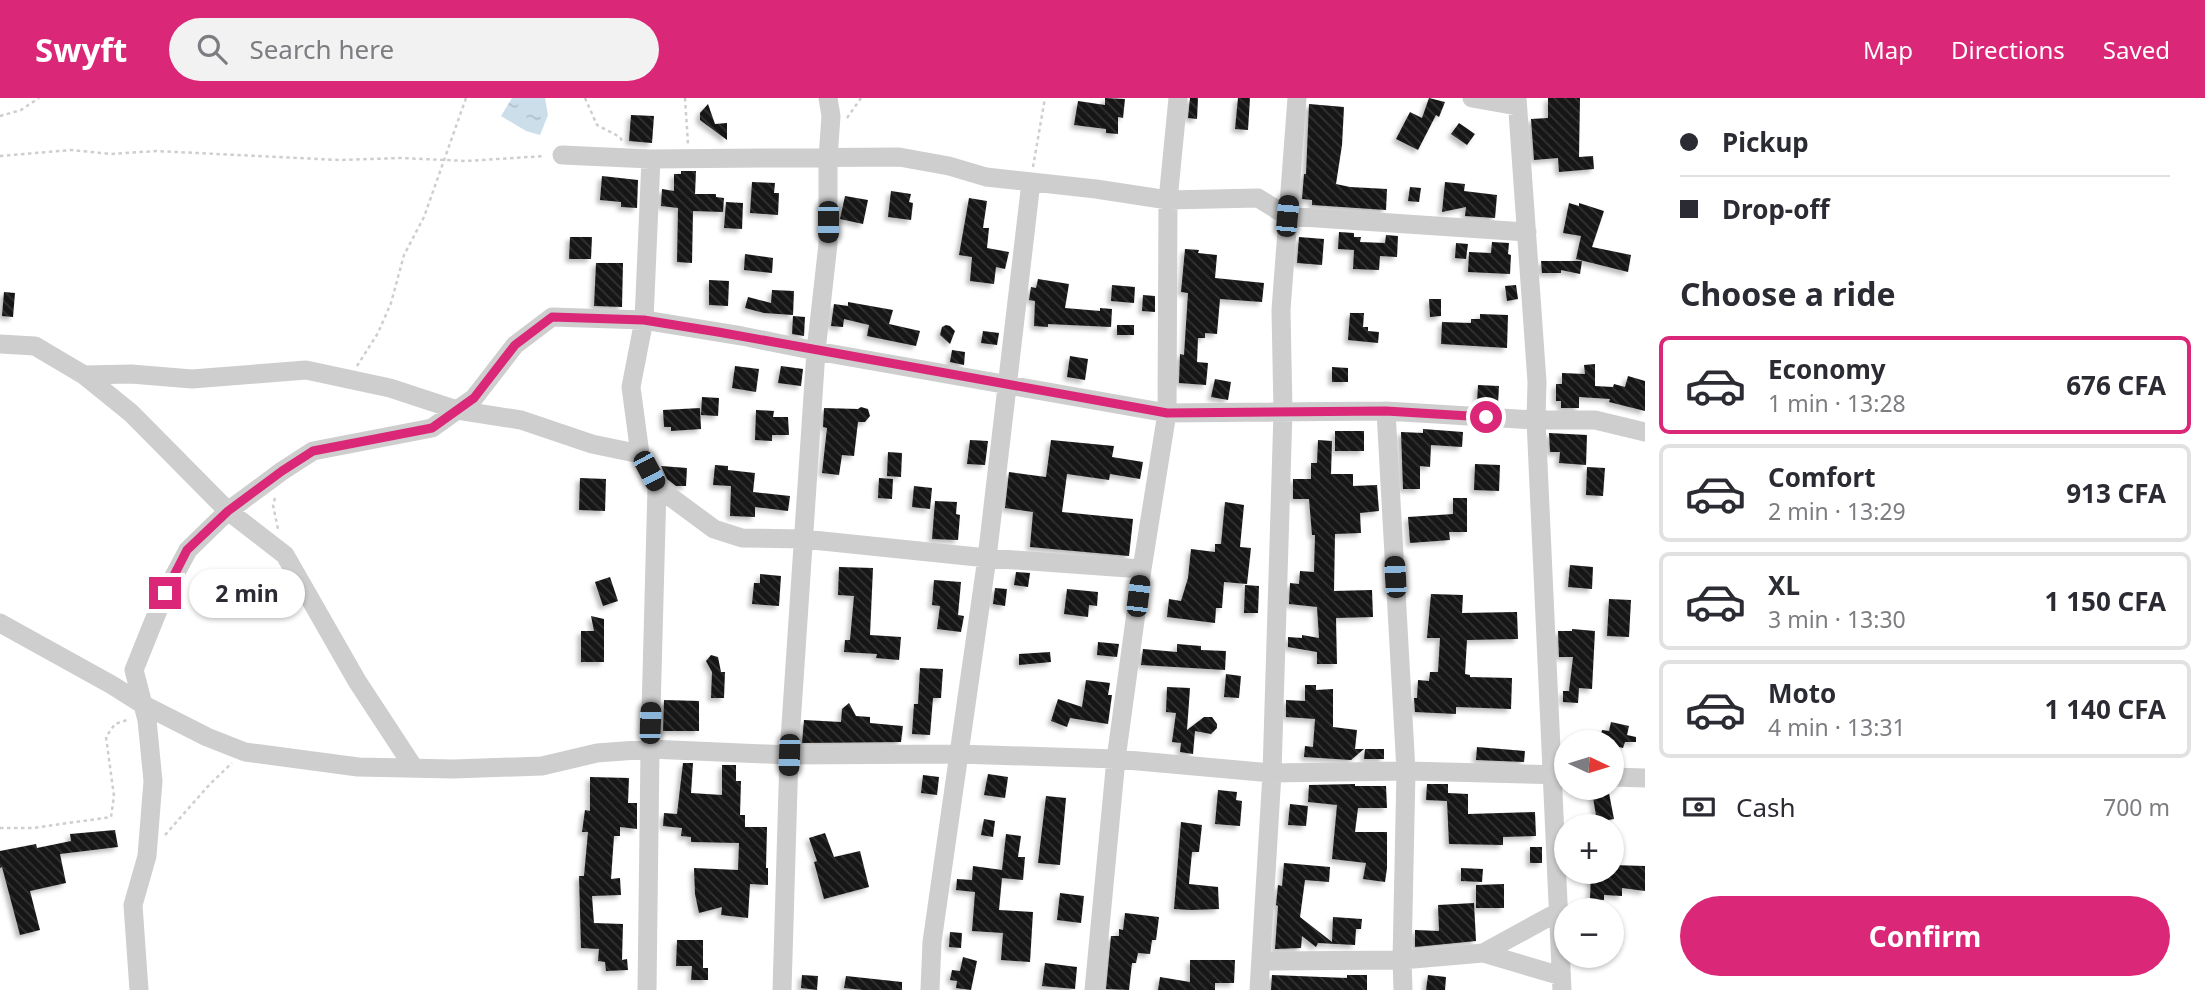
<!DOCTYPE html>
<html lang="en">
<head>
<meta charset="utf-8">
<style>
  :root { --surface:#fff; --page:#f2f2f3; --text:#2b2b33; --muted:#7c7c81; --line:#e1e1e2; --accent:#db2777 }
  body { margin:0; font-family:"Noto Sans",sans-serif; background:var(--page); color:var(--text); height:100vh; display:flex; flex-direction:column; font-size:26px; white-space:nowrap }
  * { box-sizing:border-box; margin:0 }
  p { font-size:23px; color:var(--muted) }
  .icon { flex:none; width:38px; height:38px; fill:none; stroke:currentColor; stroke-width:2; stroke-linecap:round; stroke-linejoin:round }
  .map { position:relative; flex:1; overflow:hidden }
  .drawer { display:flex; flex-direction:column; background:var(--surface); width:560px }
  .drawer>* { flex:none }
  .hud { display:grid; align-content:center; height:154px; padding:0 35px; background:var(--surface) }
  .needle { width:46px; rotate:94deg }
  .fabs { position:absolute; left:1554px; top:632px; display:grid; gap:14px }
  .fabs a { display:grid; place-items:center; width:70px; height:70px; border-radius:50%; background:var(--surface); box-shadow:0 2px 5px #0004; font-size:35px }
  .end { position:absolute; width:32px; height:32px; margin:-16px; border:9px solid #db2777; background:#fff; box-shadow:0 0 0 4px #fff }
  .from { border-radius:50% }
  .bubble { position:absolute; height:49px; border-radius:24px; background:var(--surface); box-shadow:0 2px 5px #0004; font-size:23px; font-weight:700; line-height:49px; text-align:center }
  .car { position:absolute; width:21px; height:42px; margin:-21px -10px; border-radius:9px; box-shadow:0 0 5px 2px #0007; background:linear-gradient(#222 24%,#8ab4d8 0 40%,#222 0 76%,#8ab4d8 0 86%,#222 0) }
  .hud b { display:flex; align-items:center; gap:24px; height:66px; font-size:26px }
  .hud b+b { border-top:2px solid var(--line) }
  .hud i { width:18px; height:18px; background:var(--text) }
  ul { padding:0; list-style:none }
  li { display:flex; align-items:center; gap:21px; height:98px; margin:0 14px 10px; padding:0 21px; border:4px solid var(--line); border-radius:10px }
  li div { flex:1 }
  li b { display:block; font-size:26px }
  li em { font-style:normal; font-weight:700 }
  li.selected { border-color:var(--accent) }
  li>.icon { width:63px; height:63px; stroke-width:1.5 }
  h2 { padding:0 35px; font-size:32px; line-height:84px }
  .pay { display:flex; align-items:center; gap:18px; height:77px; padding:0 35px; font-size:26px }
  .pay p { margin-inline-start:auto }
  .primary-button { display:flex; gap:14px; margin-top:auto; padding:14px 35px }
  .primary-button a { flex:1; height:80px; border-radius:42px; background:var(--accent); color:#fff; font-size:28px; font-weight:700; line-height:80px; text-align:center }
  header { display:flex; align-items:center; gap:42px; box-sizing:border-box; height:98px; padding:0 35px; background:var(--accent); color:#fff }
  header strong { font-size:33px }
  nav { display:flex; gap:38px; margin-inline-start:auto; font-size:24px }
  .search { width:490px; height:63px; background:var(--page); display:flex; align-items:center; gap:18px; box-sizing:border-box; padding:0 24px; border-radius:38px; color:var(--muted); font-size:26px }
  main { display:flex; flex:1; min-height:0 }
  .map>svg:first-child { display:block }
</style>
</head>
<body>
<header>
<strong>Swyft</strong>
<div class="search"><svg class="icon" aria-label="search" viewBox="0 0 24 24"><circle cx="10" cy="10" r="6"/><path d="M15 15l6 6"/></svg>Search here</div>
<nav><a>Map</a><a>Directions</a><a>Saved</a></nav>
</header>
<main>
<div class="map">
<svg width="1645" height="892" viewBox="0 0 1645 892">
  <defs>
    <pattern id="water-ripples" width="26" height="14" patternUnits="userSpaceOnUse" patternTransform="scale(1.75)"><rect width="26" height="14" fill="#cddeeb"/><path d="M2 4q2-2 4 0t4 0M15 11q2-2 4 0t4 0" fill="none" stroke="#b0bfca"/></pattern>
    <pattern id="building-back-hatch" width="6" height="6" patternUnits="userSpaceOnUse" patternTransform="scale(1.75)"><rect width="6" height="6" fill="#181818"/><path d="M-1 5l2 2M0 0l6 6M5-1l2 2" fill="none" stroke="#313131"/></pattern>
    <filter id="shadow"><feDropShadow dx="-3.5" dy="3.5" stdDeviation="2" flood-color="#0004"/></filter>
  </defs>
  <rect width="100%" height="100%" fill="#fff"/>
  <path fill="url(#water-ripples)" d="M512,0H545L548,17L540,37L526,33L501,18Z"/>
  <path fill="url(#building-back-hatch)" filter="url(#shadow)" d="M1105,0L1125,1L1123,20L1118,19V36L1106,35V31L1074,27L1078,3L1105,7Z
    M1190,0H1198L1197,21L1188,20Z
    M1238,0H1250L1248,32L1235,31Z
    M1429,0L1445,4L1439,19L1436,17L1418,52L1396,41L1410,14L1422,20Z
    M1548,0H1580L1579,59L1593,58L1594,71L1559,74L1558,60L1534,62L1531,21L1548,20Z
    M708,6L715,26L727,25V42L700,22V15Z
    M1309,6L1344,9L1342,47L1336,86L1350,89L1387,91L1386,112L1312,107V102L1302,101L1304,76H1306Z
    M631,17L654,18L652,45L629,43Z
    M1459,25L1475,36L1467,47L1451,36Z
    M681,73H696L695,96H716V99L724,100L723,114L693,113L692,165L677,164L678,110L661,108L662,91L674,93V76H681Z
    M602,78L638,82L637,110L621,109V104L600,102Z
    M752,84L775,85L774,95H779L778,117L750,115Z
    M1445,84L1465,86L1464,93L1497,97L1495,120L1465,118L1466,109L1442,114Z
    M1410,89L1421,90L1419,104L1408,103Z
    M891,93L911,96L909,104L913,105L911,122L888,119Z
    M845,98L868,102L863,126L840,121Z
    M969,100L987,103L983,130H989L987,150L1009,154L1005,171L996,169L994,186L970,183L972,159L959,157Z
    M726,104L743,105L742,131L724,130Z
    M1569,105L1579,108V105L1604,113L1592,149L1631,157L1628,174L1576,161L1581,138L1563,135Z
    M1339,134L1354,135V139H1361L1360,144L1385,145L1386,137L1398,138L1397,159L1380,158L1379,172L1353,171L1354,152L1338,151Z
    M570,139H592L591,161H569Z
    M1299,139L1324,141L1322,167L1297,165Z
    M1492,144L1509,145L1508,156L1511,157L1510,176L1468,174L1469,154L1491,155Z
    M1456,145L1468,146L1466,161L1455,160Z
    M1185,151L1199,152L1198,155L1217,157L1215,180L1264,185L1262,204L1220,201L1217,236L1205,235V240H1198L1197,264L1208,265L1206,287L1179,285L1180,256L1184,257L1188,195L1181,194Z
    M745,156L773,160L772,175L744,172Z
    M1541,163H1582L1580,176L1561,172V175H1542Z
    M596,165H623L622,209L594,208Z
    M1038,181L1069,186L1065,210L1100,213V210L1112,211L1111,229L1048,226V229L1034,228L1035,203L1029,202L1031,189L1036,190Z
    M709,182L729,183L728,208L709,207Z
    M1112,187L1135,189L1134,205L1111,203Z
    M1516,187L1518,201L1507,203L1505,188Z
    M772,192L794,193L793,217L764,215L745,210L748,199L771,205Z
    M4,194L15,195L13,219L2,218Z
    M1143,197L1155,198V214L1142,213Z
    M1429,201H1441V218L1430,219Z
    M848,204L893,212L889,226L920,233L916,248L867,238L869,227L844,221L843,229L831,228L834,206L848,208Z
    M1350,215H1364L1363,229H1368V233L1379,234L1378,245L1348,242Z
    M1480,216L1508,217L1507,250L1441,246L1442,224L1471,225V221H1480Z
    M793,218L805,219L804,238L792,236Z
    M946,227L950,228L955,233L950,246L940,237L942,229Z
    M1117,227H1134V237H1117Z
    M983,233L999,235L997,247L981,245Z
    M952,252L965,254L964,267L950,264Z
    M1070,258L1088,261L1085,282L1067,279Z
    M1595,266V288L1613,289L1614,286L1625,289L1628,278L1645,283V313L1609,304L1610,301L1579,299V310H1561V303H1556V286H1562V275L1585,276L1584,267Z
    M735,268L759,271L756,294L732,290Z
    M781,268L803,271L801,288L778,285Z
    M1332,269L1348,270V284H1332Z
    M1215,281L1231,284L1228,302L1211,299Z
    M1478,287L1499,288L1498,306L1477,305Z
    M702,299L719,300L718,318L701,317Z
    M861,309L868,311L870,318L865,324H858L854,358L842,357L839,377L822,375L827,330L823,329L824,310L858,311Z
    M700,310L701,331L671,333V329H664L663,312Z
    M756,312L774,313L773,319H788L789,337H772V343L755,342Z
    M1423,331L1463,334L1462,349L1431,347L1430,369L1420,368V391H1403L1401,334L1423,335Z
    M1335,333H1364V353H1335Z
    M1549,335L1587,337L1586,367L1559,365L1560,354H1550Z
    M970,342L988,343L985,367L967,366Z
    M1051,342L1114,348L1112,359L1143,364L1140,381L1110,376L1109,382L1067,376L1062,414L1133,421L1129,458L1030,449L1033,414L1005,410L1009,374L1046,379Z
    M1318,342L1332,343L1331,376H1353V388L1377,387L1379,413L1360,415L1361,435L1335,436L1334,493L1372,492L1373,519L1336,520L1337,566H1317V554L1288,549V539L1302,540V537L1319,540L1317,509L1289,506L1290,485L1299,486L1300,473L1314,474L1315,437H1312L1309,401H1293V381H1311V365H1317Z
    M888,354L902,355L901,379L887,378Z
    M1475,366L1500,367L1499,393L1474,392Z
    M715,367L728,368V372L755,375L753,394L790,398L788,413L755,409V419L730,418L731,388L713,387Z
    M661,368L687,370L686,388H676L667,381Z
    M1587,369L1605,370L1603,398L1586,397Z
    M580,380L606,381L605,413L579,412Z
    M879,380L893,381L892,401L878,400Z
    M914,388L932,390L930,411L912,409Z
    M1453,400H1467V434H1449L1450,442L1410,445L1408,419L1453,416Z
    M935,403L957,404L956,416L960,417L958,442L932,441Z
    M1225,404L1244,407L1240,449L1251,450L1247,486L1224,484L1222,510H1216L1215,525L1167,519L1169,501L1181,503L1188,480L1191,451L1215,454V446H1221Z
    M1570,467L1593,469L1592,491L1568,489Z
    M839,469L873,470L870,537L901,539L899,562L876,560L877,556L844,554L845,542H850L854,498L838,497Z
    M1016,474L1030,475L1028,489L1014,487Z
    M760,476L781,478L779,508L752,506L754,485H760Z
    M610,479L618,503L603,508L595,484Z
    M934,482L961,484L958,517L964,518L961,534L937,531L940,508L932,507Z
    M1245,487L1259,488L1258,515H1244Z
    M995,490L1007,491L1005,508L993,506Z
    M1067,491L1098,494L1097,508L1089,507L1088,519L1064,516Z
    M1431,496L1463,497L1462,515L1517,514L1518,541L1467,542L1465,576L1470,577V579L1512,580L1511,611L1456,609V616L1415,614L1414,600H1417L1418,582L1429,583L1430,574H1438L1440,540H1427Z
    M1609,501L1631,502L1629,539L1607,538Z
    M591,518L604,521V564H581V533H594Z
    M1572,531L1595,533L1592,591L1579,590L1578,605L1563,604V593H1569L1573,559H1559L1558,533H1572Z
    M1098,544L1119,546L1117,559L1097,557Z
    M1177,546L1201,548V552L1226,553L1225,572L1141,567L1143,551L1177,554Z
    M1050,554L1051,564L1019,567V556Z
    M711,557L718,559L721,574H725L724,600H711L712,574L706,563Z
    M920,570L943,571L941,600H933L930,637L912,636L914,606H918Z
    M1226,576L1241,578L1239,600L1224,599Z
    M1086,582L1110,585L1108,597H1112L1108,626L1070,620L1067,629L1051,623L1058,601L1082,609Z
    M1305,587H1316V592L1333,591V629L1357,632L1355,651H1364L1351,662L1304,659L1305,648L1313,649L1315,621L1286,619V602L1305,603Z
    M1167,589L1190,590L1187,632L1204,619H1212L1217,626V630L1211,636L1195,633L1193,656L1180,654L1181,645L1172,644L1176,615L1166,614Z
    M664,602L699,603V633H663Z
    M849,605L856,618L870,619V625L903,628L901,644L802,645L804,622L841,624L842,611Z
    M1611,624L1629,628L1627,637L1636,639V644H1625L1623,650L1612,647V644H1599L1602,632L1609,633Z
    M1477,649L1525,653L1524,664L1476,662Z
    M1365,651H1384V661H1364Z
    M683,665H693L691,695L722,697V667H736V683H741L740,717H745V729H767L766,770H768V787L750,786L748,820L721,817L722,809L699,815L695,796L694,770L738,772L739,745L691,744V739L681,738L682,730L663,728L664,715L677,716Z
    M988,676L1008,679L1005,700L984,697Z
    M923,677L939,679L937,697L921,695Z
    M590,679L629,680L628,705H637V731L620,729V738H614L611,781L620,780L621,797L592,798L594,825L623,826L622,862L627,861L628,872L606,873L605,864L598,863L599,851L581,850L579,778H584L588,734H582L585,712L590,713Z
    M1355,686V688H1386L1387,710H1358L1355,734H1387V770L1385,784L1363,781L1366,765L1332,761L1337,707L1308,704L1309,687Z
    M1427,686H1448V695L1468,696V716L1535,714L1536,738L1503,739V747L1449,746L1447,703L1426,702Z
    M1608,690L1614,721L1597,724L1592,693Z
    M1218,692L1237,694L1236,702L1242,703L1240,728L1215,726Z
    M1046,698L1066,700L1060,767L1038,765Z
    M1290,706L1308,708L1306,728L1288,727Z
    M984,721L995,723L993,739L981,737Z
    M1181,724L1202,727L1199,754H1192L1189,786L1218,789L1219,811L1191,812L1174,811Z
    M115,732L118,749L60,756L66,785L30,793L40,832L20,837L2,769L0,770V753L36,746L37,750L71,743L70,736Z
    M825,735L834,759L860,753L869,789L824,801L814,764L817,763L809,740Z
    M1006,736L1021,738L1018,759H1025L1023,782L1002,780L999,812L1033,814L1030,864L1001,862L1003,835L972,833L975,794L956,792L957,781L972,782L973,768L1002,772Z
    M1530,749H1542V765H1530Z
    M1284,765L1330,769L1329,784L1305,782L1300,819L1332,844L1333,819L1362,821L1361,831H1356L1355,847L1318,845L1316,849L1302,838L1301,850L1275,851L1278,808L1276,807L1278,787L1282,788Z
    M1612,767L1645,768V793L1622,790V798L1604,797V802L1590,801L1591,774H1612Z
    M1461,770L1483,771L1482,784L1461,783Z
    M1504,786V810H1476V787Z
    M1060,795L1084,798L1081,825L1057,822Z
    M1474,805L1476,843L1415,849V832L1439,833L1438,807Z
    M1125,815L1159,819L1156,842H1152L1150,856L1138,855L1136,865H1132L1129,892L1106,891L1111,838H1119V831L1123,832Z
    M950,834L962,835L961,850L949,849Z
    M677,842H703V870H708V882H691L692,868H676Z
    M963,859L977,863L971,892L956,890L957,883L950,882L952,872L960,873Z
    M1190,862H1235L1234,885H1215V892H1158L1160,879L1190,884Z
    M1045,865L1077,869L1075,891L1042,888Z
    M802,877L818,878L817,892L801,890Z
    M1272,877L1347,880V877H1367V892H1271Z
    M1428,877L1446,879L1445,892H1426Z
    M846,878L902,884V892H863L844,890Z"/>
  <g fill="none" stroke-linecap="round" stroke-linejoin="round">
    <path stroke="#cecece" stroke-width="2.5" stroke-dasharray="3.5 3.5" stroke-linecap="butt" d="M585,0L597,27L620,39L622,43
      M685,0L688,46
      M0,18L21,12L39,0
      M847,20L861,0
      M0,58L71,52L111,56L156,53L339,62L402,60L466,63L545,58
      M1033,69L1045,0
      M357,268L378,235L391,205L404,157L424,119L466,0
      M275,400L273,407L278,431
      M0,730H33L111,719L114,698L106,639L115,626L130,621
      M165,737L210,686L232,665"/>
    <path stroke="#cecece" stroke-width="19" d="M1472,0L1517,8
      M1517,0L1537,284L1536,322L1562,892
      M562,57L651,61L899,59L949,68L986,79L1096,91L1168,102L1258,100L1287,118L1527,134
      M0,246L35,248L84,277L131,315L228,413L285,457L357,583L414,670
      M84,277L131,276L192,281L306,272L390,290L457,312L521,322L592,346L640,356
      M1386,313L1406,673L1402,862L1403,892
      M657,389L714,431L742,440L803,441L987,460L1142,471
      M0,525L112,587L142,606L207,639L245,654L358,669L453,671L542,668L597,655L650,651L789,657L958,656L1116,661L1272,675L1406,673L1566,677
      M1612,679L1645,680
      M1483,855L1558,814
      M1262,863L1402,862L1483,855L1561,878
      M139,892L133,807L147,758L153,683L147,622L134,572L165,495L188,452L228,413L282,373L313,353L432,330L474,300L515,247L552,219L644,222L742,238L816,253L1167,315L1386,313L1536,322H1595L1645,334
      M647,892L650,651L657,389L640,356L631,289L644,222L651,61
      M782,892L789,657L816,253L828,146V60L831,18L828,0
      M930,892L932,844L987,460L1031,84
      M1094,892L1116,661L1142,471L1167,315L1168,102L1178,0
      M1259,892L1272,675L1283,314L1281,212L1297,0"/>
  </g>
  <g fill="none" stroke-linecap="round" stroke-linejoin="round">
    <path stroke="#db2777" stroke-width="9" d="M165,495L187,452L228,413L282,373L313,353L432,330L474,300L515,247L552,219L644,222L718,234L1167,315L1386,313L1486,319"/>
  </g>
</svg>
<div class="fabs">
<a><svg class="needle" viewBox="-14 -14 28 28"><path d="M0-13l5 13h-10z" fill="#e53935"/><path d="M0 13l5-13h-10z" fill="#7c7c81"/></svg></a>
<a>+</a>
<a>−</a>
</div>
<i class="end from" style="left:1486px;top:319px"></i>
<i class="end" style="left:165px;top:495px"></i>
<div class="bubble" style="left:189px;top:471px;width:116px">2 min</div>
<i class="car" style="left:1287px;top:118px;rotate:5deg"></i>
<i class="car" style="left:828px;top:124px;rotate:180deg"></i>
<i class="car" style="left:649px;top:373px;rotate:152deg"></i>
<i class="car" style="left:1395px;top:479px;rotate:357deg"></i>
<i class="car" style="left:1138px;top:498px;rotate:7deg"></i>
<i class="car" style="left:650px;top:625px;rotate:2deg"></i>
<i class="car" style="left:789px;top:657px;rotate:182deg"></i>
</div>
<section class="drawer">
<div class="hud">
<b><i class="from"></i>Pickup</b>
<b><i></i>Drop-off</b>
</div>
<h2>Choose a ride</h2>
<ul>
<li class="selected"><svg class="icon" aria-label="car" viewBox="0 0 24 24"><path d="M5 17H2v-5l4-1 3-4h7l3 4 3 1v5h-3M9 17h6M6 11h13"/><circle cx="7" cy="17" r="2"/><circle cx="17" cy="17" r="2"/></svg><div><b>Economy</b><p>1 min · 13:28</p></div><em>676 CFA</em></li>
<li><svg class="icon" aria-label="car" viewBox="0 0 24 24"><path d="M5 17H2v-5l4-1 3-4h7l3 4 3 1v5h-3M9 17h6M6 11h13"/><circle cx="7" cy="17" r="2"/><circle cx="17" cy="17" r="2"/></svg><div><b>Comfort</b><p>2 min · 13:29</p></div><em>913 CFA</em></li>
<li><svg class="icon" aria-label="car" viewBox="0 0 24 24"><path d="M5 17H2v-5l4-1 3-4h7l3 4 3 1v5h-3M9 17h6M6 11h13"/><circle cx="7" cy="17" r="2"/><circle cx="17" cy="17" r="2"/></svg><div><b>XL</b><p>3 min · 13:30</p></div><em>1 150 CFA</em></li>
<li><svg class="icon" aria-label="car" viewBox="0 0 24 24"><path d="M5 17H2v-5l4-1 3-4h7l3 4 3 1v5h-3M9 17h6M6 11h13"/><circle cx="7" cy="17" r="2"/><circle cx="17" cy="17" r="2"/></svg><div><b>Moto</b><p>4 min · 13:31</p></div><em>1 140 CFA</em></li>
</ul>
<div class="pay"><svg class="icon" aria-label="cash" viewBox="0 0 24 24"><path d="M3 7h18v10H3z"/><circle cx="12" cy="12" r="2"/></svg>Cash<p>700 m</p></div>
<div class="primary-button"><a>Confirm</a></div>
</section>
</main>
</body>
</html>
